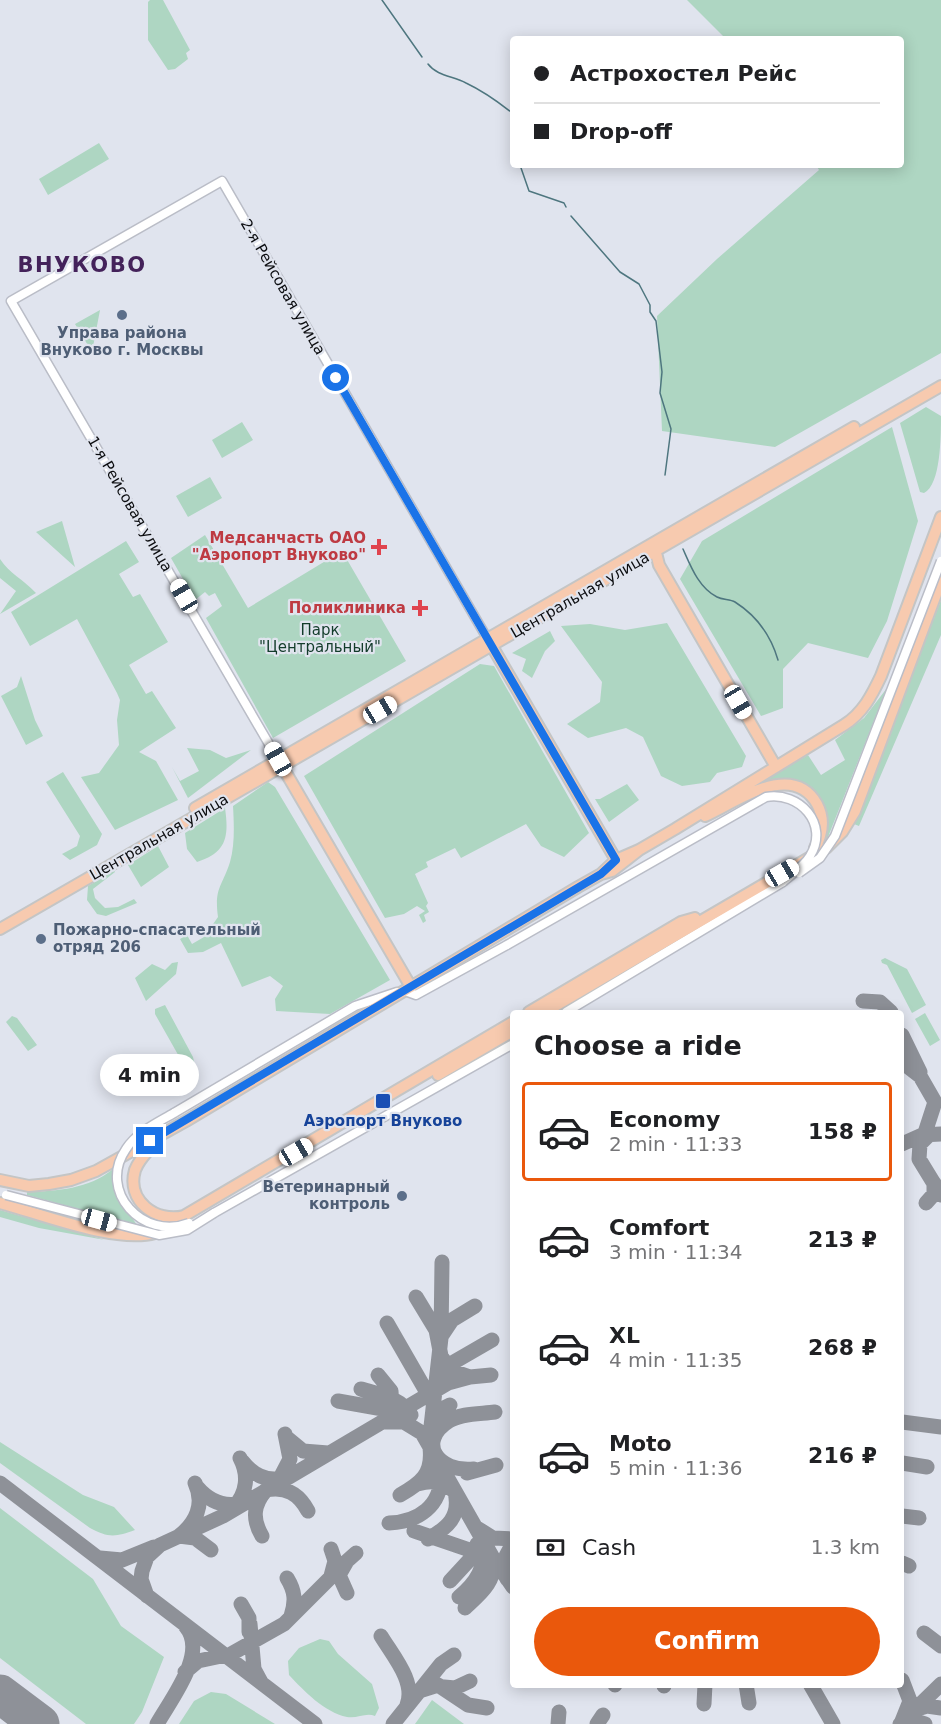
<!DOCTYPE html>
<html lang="en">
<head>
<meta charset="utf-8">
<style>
  :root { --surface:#fff; --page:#f2f2f2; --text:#202124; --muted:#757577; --line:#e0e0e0; --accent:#ea580c }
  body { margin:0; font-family:"DejaVu Sans",sans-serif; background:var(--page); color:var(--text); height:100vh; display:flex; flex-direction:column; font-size:22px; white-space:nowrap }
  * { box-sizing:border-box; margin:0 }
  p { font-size:20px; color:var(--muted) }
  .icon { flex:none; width:33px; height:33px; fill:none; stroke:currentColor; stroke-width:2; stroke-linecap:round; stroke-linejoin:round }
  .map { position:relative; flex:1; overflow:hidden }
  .details { position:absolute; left:510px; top:1010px; width:394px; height:678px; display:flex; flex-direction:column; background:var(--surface); border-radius:6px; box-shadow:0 3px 15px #0003 }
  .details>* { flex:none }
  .hud { position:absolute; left:510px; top:36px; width:394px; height:132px; border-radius:6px; box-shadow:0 3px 15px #0003; display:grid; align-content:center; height:132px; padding:0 24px; background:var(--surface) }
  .end { position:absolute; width:27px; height:27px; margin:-14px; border:8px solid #1a73e8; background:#fff; box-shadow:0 0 0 3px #fff }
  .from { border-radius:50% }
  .bubble { position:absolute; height:42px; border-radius:21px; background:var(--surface); box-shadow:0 3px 15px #0003; font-size:20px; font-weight:700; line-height:42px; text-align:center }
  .car { position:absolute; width:18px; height:36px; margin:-18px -9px; border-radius:8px; box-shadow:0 0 4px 2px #0007; background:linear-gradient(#fff 24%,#345 0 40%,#fff 0 76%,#345 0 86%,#fff 0) }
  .hud b { display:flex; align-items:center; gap:21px; height:57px; font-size:22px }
  .hud b+b { border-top:2px solid var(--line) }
  .hud i { width:15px; height:15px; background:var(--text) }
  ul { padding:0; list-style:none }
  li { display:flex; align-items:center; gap:18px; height:99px; margin:0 12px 9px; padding:0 12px; border:3px solid transparent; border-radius:6px }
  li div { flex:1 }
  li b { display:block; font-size:22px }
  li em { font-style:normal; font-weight:700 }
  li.active { border-color:var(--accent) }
  li>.icon { width:54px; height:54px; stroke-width:1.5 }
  h2 { padding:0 24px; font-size:27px; line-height:72px }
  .pay { display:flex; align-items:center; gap:15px; height:66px; padding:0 24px; font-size:22px }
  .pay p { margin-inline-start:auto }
  .cta { display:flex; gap:12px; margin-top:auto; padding:12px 24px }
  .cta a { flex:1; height:69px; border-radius:36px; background:var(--accent); color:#fff; font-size:24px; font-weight:700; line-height:69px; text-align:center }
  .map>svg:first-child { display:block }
</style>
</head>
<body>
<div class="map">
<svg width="941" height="1724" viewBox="0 0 941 1724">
  <rect width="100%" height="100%" fill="#e0e4ee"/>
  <path fill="#aed6c2" d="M150,0H163L190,50L186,53L188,59L175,69L168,70L148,40V2Z
    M687,0H941V353L775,447L662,431L657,316L717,259L819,170L816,165H902V39H726Z
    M99,143L109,159L48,195L39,179Z
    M100,310L92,352L75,324Z
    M926,407L941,416C941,435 941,485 924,493L920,492L900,423Z
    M242,422L253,440L222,458L212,440Z
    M892,427L918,521L887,621L868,658L808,643L783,669V708L761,716L680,579L702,541Z
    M210,477L222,498L188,517L176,496Z
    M62,521L75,567L36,532Z
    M205,535L248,608L342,551L406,661L273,738L206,618L222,606L215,593L209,596L205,592L195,600L171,558Z
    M126,541L139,562L119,574L133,597L140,594L168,642L129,665L146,694L152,691L176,728L139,752L156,761L178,800L115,830L81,777L99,773L119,745L117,720L120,700L117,693L77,619L30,646L11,612Z
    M0,559C10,574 23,579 36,593L0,614L16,591L0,578Z
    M941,600V635L859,826L854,824Z
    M667,623L746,756L742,767L717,773L710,782L682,786L661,776L643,737L626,728L588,738L567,724L600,702L602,682L561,626L590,624L625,630Z
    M550,631L555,641L545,651L532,678L522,671L526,659L512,653Z
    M480,664L494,666L589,833L564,857L541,846L526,824L461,858L455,848L426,862L428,867L415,874L428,903L426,906L429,912L424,915L426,921L423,923L419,915L425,911L417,906L404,914L385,918L304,776Z
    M21,676L35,720L43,736L26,745L1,696L17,687Z
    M887,688L828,837H824C824,830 826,822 825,814C824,792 799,776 778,779C768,781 757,787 748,791L746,790L808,755L821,775L845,760L835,740L864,718Z
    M187,748L210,750L226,758L251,750L188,798L172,767L180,781L199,771Z
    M63,772L102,834L97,845L70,860L62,854L77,846L80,836L46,782Z
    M268,782L275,787L390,980L330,1014L276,1011L275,999L283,986L270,976L242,987L221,943L203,952L188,953L180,939L187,935L192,944L204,937L218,917C214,888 222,887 230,862C235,845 234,824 233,806Z
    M627,784L639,800L609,822L595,799H600Z
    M225,808C229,836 227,853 197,862L187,849L185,833Z
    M158,846L169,867L141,887L128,865Z
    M114,870L115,872L93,889L95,898L105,908L118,907L134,899L137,903L106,916L97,914L87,900L88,886Z
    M885,958L907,969L926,1005L912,1013L887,965L882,963L881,960Z
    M178,962L176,974L146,1001L135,978L152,964L165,970L172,963Z
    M165,1005L193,1057L195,1066L185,1067L155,1014V1009Z
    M925,1013L940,1040L930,1046L915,1019Z
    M12,1016L17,1018L37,1045L28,1051L6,1022Z
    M113,1169L117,1196L137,1225L27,1195V1192C57,1191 89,1189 113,1169Z
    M0,1210L105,1240L39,1228L0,1217Z
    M0,1442L83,1495L114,1507L135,1530C116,1537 108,1538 90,1528L0,1463Z
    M0,1508L93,1579L121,1626L164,1657L142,1712L134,1724H86L0,1658Z
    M320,1639L329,1641L338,1654L372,1684L379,1708L375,1716C366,1712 357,1719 347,1717C324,1712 304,1691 289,1675L288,1661L299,1648Z
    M211,1692L226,1694L275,1724H179L194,1701Z
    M432,1700L464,1724H415Z"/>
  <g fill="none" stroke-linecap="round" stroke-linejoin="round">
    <path stroke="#4e767f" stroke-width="1.5" d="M382,0L422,57
      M428,64C437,76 453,76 466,83C483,91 497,101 511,112L513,116
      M520,165L529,191L564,203L566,207
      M571,216L620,272L639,284L650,305V312L656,321L662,372L660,393L671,429L665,475
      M683,549C691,567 699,588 717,597C723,600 730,599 735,602C757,616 771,636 778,660"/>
    <path stroke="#8e9198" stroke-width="15" d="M863,1001L880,1002L891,1012
      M902,1035L920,1072
      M902,1062L920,1076L935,1102L922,1142
      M928,1136L920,1144L919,1159L941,1195
      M902,1144L922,1135L941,1134
      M926,1203L934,1194V1183
      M416,1297L436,1330L441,1356L450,1370L470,1377L491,1375
      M387,1323L433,1403
      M442,1335L452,1320L475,1306
      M440,1373L447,1366L492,1340
      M378,1375L391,1391L392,1406
      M361,1389C380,1395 400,1397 411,1415
      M338,1401L383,1409L403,1407
      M432,1420L438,1411L450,1405
      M384,1422H404L422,1433L493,1558L513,1587
      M902,1422L941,1427
      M286,1437L303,1451L328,1453
      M429,1444L441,1338L442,1262
      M242,1461C253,1475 268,1483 286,1477
      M902,1463L927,1467
      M474,1469C438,1473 416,1442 449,1421C461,1413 481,1414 495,1412
      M467,1473L496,1465
      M278,1482L290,1459L285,1434
      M0,1483L315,1724
      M195,1483C205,1504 196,1523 179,1536L195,1538L211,1550
      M418,1484C433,1479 444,1482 455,1492C461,1517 447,1528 428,1539
      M197,1487C209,1501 224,1508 242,1503
      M400,1495C421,1483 433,1474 430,1448
      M234,1507C247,1493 249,1475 240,1458
      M902,1516L919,1518
      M389,1523C418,1522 442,1506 441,1474
      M477,1528L493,1538L513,1539
      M414,1531L493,1558C497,1581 480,1594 465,1608
      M262,1536C252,1519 253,1505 266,1490C286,1486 299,1494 308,1511
      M331,1549L335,1561L331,1576
      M100,1558L122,1560L154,1547
      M902,1563L909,1566
      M287,1578C295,1591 296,1601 291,1616
      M507,1579L506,1556L513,1543
      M450,1581L474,1555L477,1544
      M347,1593L339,1575L347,1561L356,1553
      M147,1596L141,1579L142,1571L147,1557L160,1545L223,1516L448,1383L470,1377
      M459,1597C477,1582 485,1568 485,1544
      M241,1604L249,1618V1632
      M250,1624L254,1669L261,1682
      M924,1633L941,1646
      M381,1636C393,1656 416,1682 407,1705
      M185,1672L198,1661L231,1654L284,1624L347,1561
      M902,1680L910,1701L902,1721
      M746,1684L749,1703
      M810,1684L833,1724
      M615,1685V1684
      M664,1686V1684
      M444,1687L455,1688L470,1681
      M419,1691L438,1685L468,1705L487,1708
      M704,1704L705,1684
      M917,1709L927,1706L941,1708
      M157,1724C171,1699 208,1653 186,1627
      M393,1724L441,1664L454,1655
      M558,1724L559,1712
      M597,1724L603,1715
      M900,1724L941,1684
      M900,1724L912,1720L925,1724"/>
    <path stroke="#8e9198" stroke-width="39" d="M0,1694L40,1724"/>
    <defs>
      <path id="minor" d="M280,763L11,301L222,181L487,638
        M405,991L416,995L507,945
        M566,1012L783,882
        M174,1113L355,1006L397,992
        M214,1213L513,1044"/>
      <path id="major" d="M654,545L659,565L776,767
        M489,641L616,860
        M282,766L411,987
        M195,808L854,427
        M705,816C736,802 792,760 817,804C825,819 823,833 815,848
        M601,874L616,860L639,850L675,829L844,725C863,713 872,695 881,676L941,517
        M0,929L941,386
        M529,1012L681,922L695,918
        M545,1012L826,848L842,832L855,811L941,581
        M438,1075L513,1031
        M155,1143C148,1151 139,1159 135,1170C126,1201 156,1223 184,1216
        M0,1180L29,1186L49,1184L71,1180L96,1171L186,1121L578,887L601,874L612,871L639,850
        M0,1203C41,1214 116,1244 155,1233L513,1022"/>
    </defs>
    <use href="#minor" stroke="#babdc7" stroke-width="11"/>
    <use href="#major" stroke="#c4c5c5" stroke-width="14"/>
    <use href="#minor" stroke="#fff" stroke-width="8"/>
    <use href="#major" stroke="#f7caaf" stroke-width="10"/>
    <defs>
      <path id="minor-bridge" d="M799,873L820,858L835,836L941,561
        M507,945L766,797C799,791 830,824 810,856C804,866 792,874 783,882
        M174,1113C157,1123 137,1132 126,1149C97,1191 143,1241 189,1223
        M6,1195L159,1235L187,1230L214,1213"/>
    </defs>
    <use href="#minor-bridge" stroke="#babdc7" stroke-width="11" stroke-linecap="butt"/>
    <use href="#minor-bridge" stroke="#fff" stroke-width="8"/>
  </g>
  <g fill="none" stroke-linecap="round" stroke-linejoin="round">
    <path stroke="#1a73e8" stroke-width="8" d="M150,1141L601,874L616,860L336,378"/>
  </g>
  <g fill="#5c6f8a" stroke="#e0e4ee" stroke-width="2">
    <circle cx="122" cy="315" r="6"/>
    <circle cx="41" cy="939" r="6"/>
    <circle cx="402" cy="1196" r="6"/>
  </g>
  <g fill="#e0444e" stroke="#e0e4ee" stroke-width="2">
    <path d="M376 538h6v6h6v6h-6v6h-6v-6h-6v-6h6z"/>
    <path d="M417 599h6v6h6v6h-6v6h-6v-6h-6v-6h6z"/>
  </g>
  <rect fill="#1a4fb4" stroke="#e0e4ee" stroke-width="2" x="375" y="1093" width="16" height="16" rx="3"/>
  <g text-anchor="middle" stroke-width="4.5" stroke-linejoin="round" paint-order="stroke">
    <g font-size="15" fill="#0b0c0f" stroke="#e0e4ee">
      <text transform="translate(283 287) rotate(60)" y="5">2-я Рейсовая улица</text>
      <text transform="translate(130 504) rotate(60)" y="5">1-я Рейсовая улица</text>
      <text transform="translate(580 595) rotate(-30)" y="5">Центральная улица</text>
      <text transform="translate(159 837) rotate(-30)" y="5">Центральная улица</text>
    </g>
    <g font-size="15" font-weight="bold" fill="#4e5e75" stroke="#e0e4ee">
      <text x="122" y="338">Управа района<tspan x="122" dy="17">Внуково г. Москвы</tspan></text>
      <text x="53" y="935" text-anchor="start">Пожарно-спасательный<tspan x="53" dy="17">отряд 206</tspan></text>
      <text x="390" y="1192" text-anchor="end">Ветеринарный<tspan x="390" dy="17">контроль</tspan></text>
    </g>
    <g font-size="15" font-weight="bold" fill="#be3a42" stroke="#e0e4ee" text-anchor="end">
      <text x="366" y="543">Медсанчасть ОАО<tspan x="366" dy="17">"Аэропорт Внуково"</tspan></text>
      <text x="406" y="613">Поликлиника</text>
    </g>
    <g font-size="15" fill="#133c2b" stroke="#e0e4ee">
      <text x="320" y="635">Парк<tspan x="320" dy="17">"Центральный"</tspan></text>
    </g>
    <g font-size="15" font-weight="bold" fill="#164399" stroke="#e0e4ee">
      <text x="383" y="1126">Аэропорт Внуково</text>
    </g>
    <g font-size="21" font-weight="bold" letter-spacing="1.5" fill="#44225a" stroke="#e0e4ee">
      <text x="82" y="272">ВНУКОВО</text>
    </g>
  </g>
</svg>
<i class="end from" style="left:336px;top:378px"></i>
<i class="end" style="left:150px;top:1141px"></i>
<div class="bubble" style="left:100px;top:1054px;width:99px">4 min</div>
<i class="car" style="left:184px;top:596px;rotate:330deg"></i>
<i class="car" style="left:738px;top:702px;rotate:150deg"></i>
<i class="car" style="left:380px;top:710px;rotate:60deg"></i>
<i class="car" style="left:278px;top:759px;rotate:331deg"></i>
<i class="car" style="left:782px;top:873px;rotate:60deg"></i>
<i class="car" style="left:296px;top:1152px;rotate:60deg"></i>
<i class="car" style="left:99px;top:1220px;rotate:105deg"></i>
<div class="hud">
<b><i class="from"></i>Астрохостел Рейс</b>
<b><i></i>Drop-off</b>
</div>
<section class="details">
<h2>Choose a ride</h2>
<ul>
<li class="active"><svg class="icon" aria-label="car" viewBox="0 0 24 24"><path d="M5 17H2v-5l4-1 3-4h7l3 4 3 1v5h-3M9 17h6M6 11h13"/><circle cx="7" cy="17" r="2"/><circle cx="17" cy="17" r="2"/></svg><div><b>Economy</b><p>2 min · 11:33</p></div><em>158 ₽</em></li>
<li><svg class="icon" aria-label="car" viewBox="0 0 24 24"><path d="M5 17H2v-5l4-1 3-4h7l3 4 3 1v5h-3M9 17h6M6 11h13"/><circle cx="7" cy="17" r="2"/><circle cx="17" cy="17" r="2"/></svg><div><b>Comfort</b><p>3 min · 11:34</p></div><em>213 ₽</em></li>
<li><svg class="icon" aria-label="car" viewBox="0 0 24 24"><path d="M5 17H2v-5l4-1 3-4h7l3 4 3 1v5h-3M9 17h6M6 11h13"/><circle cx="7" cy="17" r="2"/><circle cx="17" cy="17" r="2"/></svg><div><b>XL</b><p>4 min · 11:35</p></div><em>268 ₽</em></li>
<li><svg class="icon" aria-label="car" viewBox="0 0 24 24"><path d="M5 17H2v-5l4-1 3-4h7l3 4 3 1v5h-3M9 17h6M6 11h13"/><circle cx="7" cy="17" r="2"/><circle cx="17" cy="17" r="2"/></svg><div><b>Moto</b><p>5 min · 11:36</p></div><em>216 ₽</em></li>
</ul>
<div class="pay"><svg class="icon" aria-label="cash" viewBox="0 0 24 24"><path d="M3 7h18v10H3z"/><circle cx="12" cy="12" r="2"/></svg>Cash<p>1.3 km</p></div>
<div class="cta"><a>Confirm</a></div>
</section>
</div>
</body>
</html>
